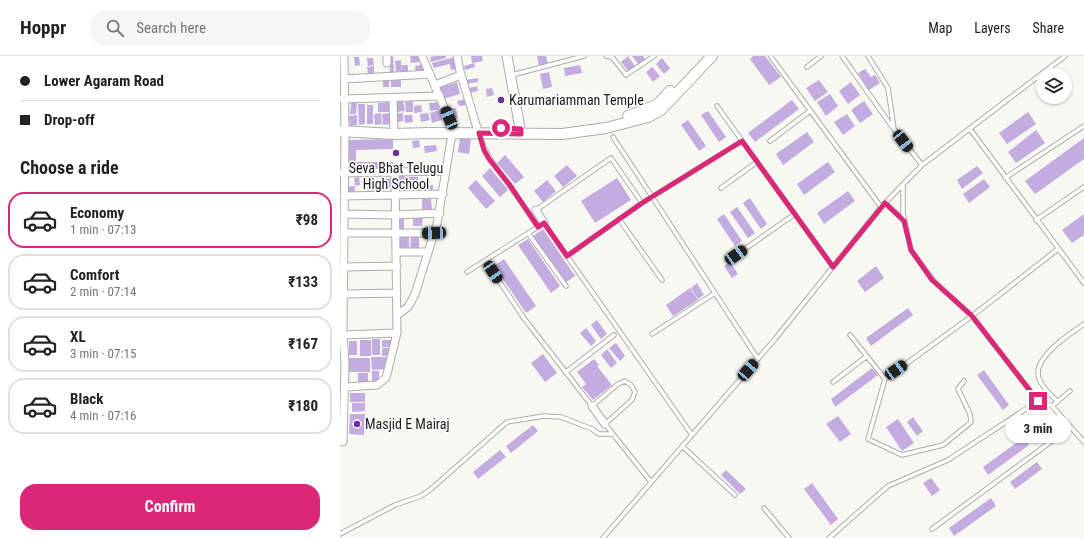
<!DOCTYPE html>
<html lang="en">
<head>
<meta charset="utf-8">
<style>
  :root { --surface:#fff; --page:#f6f6f6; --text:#222; --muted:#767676; --line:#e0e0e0; --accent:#db2777 }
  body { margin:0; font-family:"Roboto Condensed",sans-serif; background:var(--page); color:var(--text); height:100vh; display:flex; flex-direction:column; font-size:15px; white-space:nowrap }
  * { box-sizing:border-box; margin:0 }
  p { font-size:13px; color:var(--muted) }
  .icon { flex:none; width:22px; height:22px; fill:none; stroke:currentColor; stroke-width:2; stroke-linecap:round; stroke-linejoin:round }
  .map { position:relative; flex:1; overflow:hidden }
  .side { display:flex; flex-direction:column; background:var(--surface); width:340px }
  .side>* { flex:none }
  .guide { display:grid; align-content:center; height:88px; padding:0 20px; background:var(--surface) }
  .tools { position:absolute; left:696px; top:12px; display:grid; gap:8px }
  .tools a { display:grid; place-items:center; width:36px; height:36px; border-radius:50%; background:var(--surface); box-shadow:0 1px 3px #0004; font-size:20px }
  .end { position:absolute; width:18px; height:18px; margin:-9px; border:5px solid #db2777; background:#fff; box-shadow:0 0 0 2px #fff }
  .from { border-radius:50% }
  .bubble { position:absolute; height:28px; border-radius:14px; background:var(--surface); box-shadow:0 1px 3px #0004; font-size:13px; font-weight:700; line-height:28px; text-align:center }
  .car { position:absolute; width:12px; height:24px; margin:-12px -6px; border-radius:5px; box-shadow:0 0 3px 1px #0007; background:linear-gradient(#222 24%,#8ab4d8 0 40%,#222 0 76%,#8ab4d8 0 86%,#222 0) }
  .guide b { display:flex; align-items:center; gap:14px; height:38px; font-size:15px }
  .guide b+b { border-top:1px solid var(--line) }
  .guide i { width:10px; height:10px; background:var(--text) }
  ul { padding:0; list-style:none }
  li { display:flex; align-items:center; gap:12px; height:56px; margin:0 8px 6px; padding:0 12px; border:2px solid var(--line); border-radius:16px }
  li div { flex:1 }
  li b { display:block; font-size:15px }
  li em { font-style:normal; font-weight:700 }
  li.current { border-color:var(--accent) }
  li>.icon { width:36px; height:36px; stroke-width:1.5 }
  h2 { padding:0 20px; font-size:18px; line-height:48px }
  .cta { display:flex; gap:8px; margin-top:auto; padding:8px 20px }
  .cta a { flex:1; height:46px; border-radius:16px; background:var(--accent); color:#fff; font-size:16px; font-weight:700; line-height:46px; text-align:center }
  header { display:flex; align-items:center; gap:24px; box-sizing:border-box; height:56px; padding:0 20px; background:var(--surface); border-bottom:1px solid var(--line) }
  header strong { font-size:19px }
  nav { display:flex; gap:22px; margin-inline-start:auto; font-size:14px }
  .search { width:280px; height:36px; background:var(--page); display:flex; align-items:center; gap:10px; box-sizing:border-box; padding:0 14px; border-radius:16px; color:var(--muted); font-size:15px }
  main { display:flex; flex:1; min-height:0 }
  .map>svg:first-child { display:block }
</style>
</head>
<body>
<header>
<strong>Hoppr</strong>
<div class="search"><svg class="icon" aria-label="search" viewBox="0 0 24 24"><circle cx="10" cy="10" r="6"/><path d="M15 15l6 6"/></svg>Search here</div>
<nav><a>Map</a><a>Layers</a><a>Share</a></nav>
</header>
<main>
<section class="side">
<div class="guide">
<b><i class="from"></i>Lower Agaram Road</b>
<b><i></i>Drop-off</b>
</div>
<h2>Choose a ride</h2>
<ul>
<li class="current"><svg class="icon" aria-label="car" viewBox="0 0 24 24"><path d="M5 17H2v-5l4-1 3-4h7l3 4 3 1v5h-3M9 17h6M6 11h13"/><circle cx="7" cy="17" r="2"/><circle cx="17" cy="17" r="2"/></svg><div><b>Economy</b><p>1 min · 07:13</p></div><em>₹98</em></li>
<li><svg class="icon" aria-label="car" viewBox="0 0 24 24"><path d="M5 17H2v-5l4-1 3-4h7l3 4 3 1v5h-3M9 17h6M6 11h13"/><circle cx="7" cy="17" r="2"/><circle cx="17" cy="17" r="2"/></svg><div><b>Comfort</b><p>2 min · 07:14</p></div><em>₹133</em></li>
<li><svg class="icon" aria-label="car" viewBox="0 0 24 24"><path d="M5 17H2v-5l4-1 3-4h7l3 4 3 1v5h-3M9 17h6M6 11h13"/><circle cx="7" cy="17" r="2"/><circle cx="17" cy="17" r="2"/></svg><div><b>XL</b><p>3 min · 07:15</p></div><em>₹167</em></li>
<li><svg class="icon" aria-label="car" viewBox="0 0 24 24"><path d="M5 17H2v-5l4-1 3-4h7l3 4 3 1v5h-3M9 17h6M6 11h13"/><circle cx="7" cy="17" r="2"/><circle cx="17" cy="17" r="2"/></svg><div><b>Black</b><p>4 min · 07:16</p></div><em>₹180</em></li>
</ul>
<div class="cta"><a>Confirm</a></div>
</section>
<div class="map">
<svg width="744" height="482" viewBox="0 0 744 482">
  <rect width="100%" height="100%" fill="#f8f8f3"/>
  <path fill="#c3acdf" d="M53,0L54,16H50L49,1Z
    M70,0H80L81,6L71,7Z
    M95,0H106V2L91,6L90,1Z
    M131,0H142L143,5L132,7Z
    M197,0H206L208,8L199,10Z
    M288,0L295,10L289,16L281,6Z
    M292,0H303L305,3L299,9Z
    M413,0H425L441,21L429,29L410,3Z
    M14,1H19L20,9L15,10Z
    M115,1L117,13L111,14L110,8L94,12L92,7Z
    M27,2H33L34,9L28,10Z
    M322,2L330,12L324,18L316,8Z
    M61,4L62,15L56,16L55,5Z
    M134,7L135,11L125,14L124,10Z
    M84,8L86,16L76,18L75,10Z
    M62,9H68V16L62,17Z
    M240,9L242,17L225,20L224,12Z
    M34,10V18H28L27,11Z
    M312,11L320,20L313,26L306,16Z
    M525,13L531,21L535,19L540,27L529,34L518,17Z
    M209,16L212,31L203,33L200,18Z
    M138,22V26L125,28V24Z
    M49,23V31H43V24Z
    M51,24H61V31H51Z
    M479,24L488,36L475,45L466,32Z
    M117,26L120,38L103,43L99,32Z
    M511,26L520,39L508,48L499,35Z
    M137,30L138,35L130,37L129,32Z
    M152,32L154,39L147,41L146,33Z
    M490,38L498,50L486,60L477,46Z
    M125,43L127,49L119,50L117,45Z
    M452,44L459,53L415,86L408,77Z
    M63,45L65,55L56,56L55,46Z
    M73,45V56H66L65,46Z
    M524,45L533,58L520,67L511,54Z
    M50,46V56H38V47Z
    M98,46L99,54L90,55L89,47Z
    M11,47H17L16,58H10Z
    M18,48H25V68L19,69Z
    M27,49H33V68H27Z
    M81,49L82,56L74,57V50Z
    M116,52L118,62L111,63L109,53Z
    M100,54L102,64L92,67L90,57Z
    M368,55L386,81L379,86L361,59Z
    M688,56L696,68L667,88L659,77Z
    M41,57L42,68L35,69L34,58Z
    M50,57L51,68L43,69L42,58Z
    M56,57H63V65L57,66Z
    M88,57L90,64L81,66L80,58Z
    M507,58L515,70L503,79L494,66Z
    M17,59V69L10,70L9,60Z
    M64,59H72L73,66L65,67Z
    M348,64L366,90L359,95L341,69Z
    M696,74L705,87L676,107L668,96Z
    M467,76L474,86L443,109L436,98Z
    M120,82L131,83L129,98L118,96Z
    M744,82V103L695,138L685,125Z
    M53,83V93L16,94V106H53L54,115H7V84Z
    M79,84L80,91L73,92L72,85Z
    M96,89L97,95L85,97L84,90Z
    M165,99L184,121L175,128L157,107Z
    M488,106L495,116L464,139L457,128Z
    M227,109L237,120L223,131L214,120Z
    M637,110L643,117L622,133L617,124Z
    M150,112L168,134L160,141L142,120Z
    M59,120H65V126L59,127Z
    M19,121L20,129L15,130L14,122Z
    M67,121H78V129H68Z
    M52,122V131L45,132L44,123Z
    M277,122L291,144L255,167L241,145Z
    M644,123L650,131L629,147L623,138Z
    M136,124L155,145L146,153L128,132Z
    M207,124L216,135L203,146L194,135Z
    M37,129V137H28L27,130Z
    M93,129V137H77L76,130Z
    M15,130V138H6V131Z
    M72,130V137L63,138V131Z
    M508,135L515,145L484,168L477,157Z
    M410,142L427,168L421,173L403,147Z
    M82,143H91L92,154L82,155Z
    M397,151L415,177L408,182L390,156Z
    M384,158L402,185L395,190L377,163Z
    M744,158V179L732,187L722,174Z
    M58,161H64V174H58Z
    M73,161H83L82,170H73Z
    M203,173L235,220L225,227L193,180Z
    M59,179H69V196H59Z
    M71,180H79V194H70Z
    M188,183L220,230L211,237L178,189Z
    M164,203L196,250L186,257L154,210Z
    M390,206L398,218L392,222L384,210Z
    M536,210L544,222L525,236L517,225Z
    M357,227L364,239L358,243L351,232Z
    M350,232L358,244L333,260L326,249Z
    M568,252L573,259L531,290L526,282Z
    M257,264L267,278L261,283L251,269Z
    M246,272L256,285L251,290L240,277Z
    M32,283H40V299H32Z
    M20,284H31V300H20Z
    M42,284H52V291H42Z
    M9,285H17V299H9Z
    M276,287L285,300L280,305L269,292Z
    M42,292H50V300H42Z
    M267,293L277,307L271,312L261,299Z
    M203,298L217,317L205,326L191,307Z
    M31,301H46V313L32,314Z
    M9,302H30V316H9Z
    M254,303L259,309L257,310L272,329L253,344L242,331L246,328L237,316Z
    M532,312L538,319L495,351L491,343Z
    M644,314L669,349L663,354L637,319Z
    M32,315H39V326H32Z
    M18,317H28V327L18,328Z
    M10,337H25V346H10Z
    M12,347H25V355L12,356Z
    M10,358H25L24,379L9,378Z
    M498,360L511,378L500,386L486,368Z
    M573,361L583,375L577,380L567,366Z
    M558,363L574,387L562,395L546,371Z
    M193,369L198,375L171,397L166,390Z
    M684,381L689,389L648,419L643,411Z
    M160,394L166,401L138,423L133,416Z
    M697,406L702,413L675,433L670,426Z
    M386,414L406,433L400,438L381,419Z
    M591,422L600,434L592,440L583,427Z
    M472,427L498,463L491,469L464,433Z
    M651,442L656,450L614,480L609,472Z"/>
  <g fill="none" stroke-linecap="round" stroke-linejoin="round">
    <defs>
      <path id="service" d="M266,0L272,1L286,19L314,0
        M502,0L553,72
        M528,0L548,32L554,73L582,109
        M431,1L541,151
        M467,11L481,0
        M172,19L244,0
        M377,50L493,211
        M630,73L744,227
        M139,78C146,100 156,111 169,129C179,143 189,157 198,171
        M273,81L418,303
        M430,85L470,55
        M665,122L744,70
        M563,130V157L571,194L593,224L632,260L698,345L712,350L744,386
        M381,132L417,106
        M545,147L565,165
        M196,154L271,102L302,147
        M279,163L322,224
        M696,164L744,131
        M188,177L226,230
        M396,199L455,158
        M227,200L302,147L402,85
        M146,205L183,261L252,350L278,328L285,325L291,329L295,336L292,344L265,368L311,426
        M127,216L204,167L352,379
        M312,278L375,237
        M510,279L545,323
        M226,316L274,279
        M624,325L618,333L630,358L631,366L603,389L562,399L528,383L545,323L632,260L718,193
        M493,326L527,300
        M717,345C710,338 698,328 698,317C698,298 730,278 744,268
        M712,350L730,335
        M342,390L395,439
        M424,452L449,482
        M592,473L731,371
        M0,478L55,449L81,440L91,433L167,366L204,360L221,361L252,373L259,378H272
        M263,482L435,283L541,151L582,109L725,0
        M489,482L548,430L608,404L698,345"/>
      <path id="minor" d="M117,0L120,15L137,72
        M47,7V0
        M4,23L90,18
        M95,29L121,19
        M3,43L100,40
        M53,43L54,78
        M0,117L106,115
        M4,140L103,138
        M196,154L204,167
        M4,158L56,159L100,157
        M5,177H94
        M56,196H88
        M4,211L57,210
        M4,238L57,237
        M57,259L68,251L75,238L97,168L113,72L82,0
        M3,279L57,277
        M5,331L37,329L46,322L57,277L55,117
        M252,350L265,368
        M0,385L3,386L5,308L3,279L5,75L4,0"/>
      <path id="tertiary" d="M167,0L181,78"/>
      <path id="secondary" d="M288,60L317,49L330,35
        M0,75L54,78L90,77L222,78L266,72L308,61L321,54L372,0"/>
    </defs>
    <use href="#service" stroke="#acaca8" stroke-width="5.5"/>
    <use href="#minor" stroke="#acaca8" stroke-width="9"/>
    <use href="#tertiary" stroke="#acaca8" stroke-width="11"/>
    <use href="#secondary" stroke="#acaca8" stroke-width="12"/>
    <use href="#service" stroke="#fff" stroke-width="3.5"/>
    <use href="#minor" stroke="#fff" stroke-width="7"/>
    <use href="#tertiary" stroke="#fff" stroke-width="9"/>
    <use href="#secondary" stroke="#fff" stroke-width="10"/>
  </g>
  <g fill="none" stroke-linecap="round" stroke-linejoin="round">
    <path stroke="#db2777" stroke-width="5" d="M161,72L181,73V78L139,77L144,94L149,103L169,128L198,171L204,167L227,200L302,147L402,85L493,211L545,147L564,165L571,194L592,224L632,260L698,345"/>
  </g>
  <g fill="#6f2fa4" stroke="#fff" stroke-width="1.5">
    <circle cx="161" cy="44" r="4"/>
    <circle cx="56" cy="97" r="4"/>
    <circle cx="17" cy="368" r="4"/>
  </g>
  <g text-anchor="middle" stroke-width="3" stroke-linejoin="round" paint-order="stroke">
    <g font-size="14" fill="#1a1a19" stroke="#fff" text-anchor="start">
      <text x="169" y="49">Karumariamman Temple</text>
      <text x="56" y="117" text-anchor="middle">Seva Bhat Telugu<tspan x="56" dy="16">High School</tspan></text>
      <text x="25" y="373">Masjid E Mairaj</text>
    </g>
  </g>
</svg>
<div class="tools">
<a><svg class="icon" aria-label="layers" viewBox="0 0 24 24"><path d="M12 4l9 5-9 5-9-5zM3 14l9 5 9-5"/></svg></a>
</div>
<i class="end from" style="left:161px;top:72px"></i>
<i class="end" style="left:698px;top:345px"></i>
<div class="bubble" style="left:665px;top:359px;width:66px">3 min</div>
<i class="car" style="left:109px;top:62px;rotate:337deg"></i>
<i class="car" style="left:563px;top:85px;rotate:142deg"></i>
<i class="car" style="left:94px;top:177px;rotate:268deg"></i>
<i class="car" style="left:396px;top:199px;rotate:55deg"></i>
<i class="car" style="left:153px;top:216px;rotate:146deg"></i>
<i class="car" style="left:408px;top:314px;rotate:41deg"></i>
<i class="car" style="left:556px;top:314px;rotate:55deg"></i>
</div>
</main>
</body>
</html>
